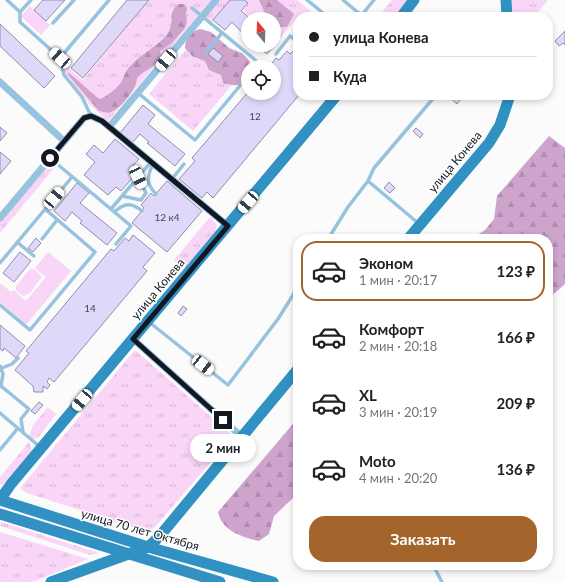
<!DOCTYPE html>
<html lang="ru">
<head>
<meta charset="utf-8">
<style>
  :root { --surface:#fff; --page:#f2f2f2; --text:#202124; --muted:#757577; --line:#e0e0e0; --accent:#a4652d }
  body { margin:0; font-family:Lato,sans-serif; background:var(--page); color:var(--text); height:100vh; display:flex; flex-direction:column; font-size:15px; white-space:nowrap }
  * { box-sizing:border-box; margin:0 }
  p { font-size:13px; color:var(--muted) }
  .icon { flex:none; width:22px; height:22px; fill:none; stroke:currentColor; stroke-width:2; stroke-linecap:round; stroke-linejoin:round }
  .map { position:relative; flex:1; overflow:hidden }
  .details { position:absolute; left:293px; top:234px; width:260px; height:336px; display:flex; flex-direction:column; background:var(--surface); border-radius:16px; box-shadow:0 2px 6px #0003 }
  .details>* { flex:none }
  .hud { position:absolute; left:293px; top:12px; width:260px; height:88px; border-radius:16px; box-shadow:0 2px 6px #0003; display:grid; align-content:center; height:88px; padding:0 16px; background:var(--surface) }
  .needle { width:26px; rotate:341deg }
  .buttons { position:absolute; left:241px; top:12px; display:grid; gap:8px }
  .buttons a { display:grid; place-items:center; width:40px; height:40px; border-radius:50%; background:var(--surface); box-shadow:0 2px 6px #0003; font-size:20px }
  .end { position:absolute; width:18px; height:18px; margin:-9px; border:5px solid #121722; background:#fff; box-shadow:0 0 0 2px #fff }
  .from { border-radius:50% }
  .bubble { position:absolute; height:28px; border-radius:14px; background:var(--surface); box-shadow:0 2px 6px #0003; font-size:13px; font-weight:700; line-height:28px; text-align:center }
  .car { position:absolute; width:12px; height:24px; margin:-12px -6px; border-radius:5px; box-shadow:0 0 3px 1px #0007; background:linear-gradient(#fff 24%,#345 0 40%,#fff 0 76%,#345 0 86%,#fff 0) }
  .hud b { display:flex; align-items:center; gap:14px; height:38px; font-size:15px }
  .hud b+b { border-top:1px solid var(--line) }
  .hud i { width:10px; height:10px; background:var(--text) }
  ul { padding:7px 0 0; list-style:none }
  li { display:flex; align-items:center; gap:12px; height:60px; margin:0 8px 6px; padding:0 8px; border:2px solid transparent; border-radius:16px }
  li div { flex:1 }
  li b { display:block; font-size:15px }
  li em { font-style:normal; font-weight:700 }
  li.current { border-color:var(--accent) }
  li>.icon { width:36px; height:36px; stroke-width:1.5 }
  .cta { display:flex; gap:8px; margin-top:auto; padding:8px 16px }
  .cta a { flex:1; height:46px; border-radius:16px; background:var(--accent); color:#fff; font-size:16px; font-weight:700; line-height:46px; text-align:center }
  .map>svg:first-child { display:block }
</style>
</head>
<body>
<div class="map">
<svg width="565" height="582" viewBox="0 0 565 582">
  <defs>
    <pattern id="grass-tufts" width="24" height="20" patternUnits="userSpaceOnUse"><rect width="24" height="20" fill="#f9d5f7"/><path d="M3 7l-1-3M5 7V3M7 7l1-3M15 17l-1-3M17 17v-4M19 17l1-3" fill="none" stroke="#d4b6d3"/></pattern>
    <pattern id="forest-firs" width="22" height="20" patternUnits="userSpaceOnUse"><rect width="22" height="20" fill="#cea4cd"/><path d="M5 1l3.5 6h-7zM16 11l3.5 6h-7z" fill="#b08cb0"/></pattern>
  </defs>
  <rect width="100%" height="100%" fill="#fbfbfb"/>
  <path fill="url(#grass-tufts)" d="M149,0H211L108,121L90,105L66,74L64,70L66,66L83,80Z
    M218,0H230L212,22L204,16Z
    M245,0H297L318,17H298L278,40L274,37V19H253L243,11L249,3Z
    M392,0H408L393,17H378Z
    M511,0H548L534,17H513Z
    M203,29L248,66L193,131L149,94Z
    M51,163L56,166L0,233V222Z
    M210,217L217,225L215,232L186,267H180L174,260Z
    M135,350L233,436L155,527L148,532L27,493L22,490L21,487Z
    M48,407L56,414L38,438L33,439L29,436L33,425Z
    M29,442L32,451L2,485L0,484V477Z
    M1,522L99,553L90,555L0,526Z
    M0,532L88,559L33,582H0Z"/>
  <path fill="url(#forest-firs)" d="M259,0H277L294,14L287,27H277L274,24V19L267,18Z
    M179,4H184L187,8L186,13L187,22L185,28L172,43L160,51C161,68 145,68 137,78C136,90 121,109 109,113L99,111L69,76L68,72L98,98L101,99C108,95 115,90 120,84C124,78 125,71 131,65C142,53 158,47 168,33C176,21 166,13 179,4Z
    M200,29L211,32L229,48L242,53L249,60L252,67H248C248,85 240,88 223,83L221,75L209,70L205,61L192,56L185,48C185,38 191,31 200,29Z
    M549,136L565,148V284L548,299V239H471L485,230L494,219L497,196Z
    M298,418V497H294L274,516L269,534L259,541C242,537 222,531 218,512Z"/>
  <path fill="#f9d5f7" d="M30,6L50,25L41,35L21,16Z
    M48,252L71,271L26,325L0,302V283L11,292L14,290L26,301L46,277L35,268Z
    M30,269H34L41,275V278L29,294L23,296L16,290V286Z"/>
  <path fill="#e0d8f9" stroke="#948cab" d="M43,0H65L46,21L34,10Z
    M127,0H149L83,78L71,68Z
    M230,0H244L248,3L241,11L251,19H248V39L232,22L225,30L213,20Z
    M0,24L55,76L44,88L0,46Z
    M565,31V45L563,43L559,46L555,41Z
    M274,39L278,42L267,54L256,45H274Z
    M213,48L223,56L218,62L208,54Z
    M296,48L298,49L299,95L213,198L207,192L202,198L179,179L195,161L192,158L248,92L274,93V67H269L276,58L279,60L287,51L290,54Z
    M447,95H464L457,104Z
    M143,105L155,115L148,124L185,154L175,166L147,143L149,142L140,134L132,143L120,133Z
    M0,127L7,133L0,141Z
    M416,128L423,134L420,138L413,131Z
    M115,139L139,159L130,169L136,174L121,191L116,187L108,195L84,175L95,162L86,154L94,145L103,153Z
    M0,152L11,161L0,174Z
    M167,181L202,211L167,252L132,223L144,208L141,205L151,193L154,196Z
    M389,182L395,188L390,193L384,188Z
    M77,183L89,193L80,203L117,233L107,245L80,223L82,221L72,212L65,221L54,211Z
    M133,235L155,253L143,267L147,271L54,382L49,378L47,382L50,385L47,389L43,386V392H34L33,386L15,370L29,353L26,351L111,249L114,251L125,238L129,241Z
    M36,238L41,243L33,252L28,248Z
    M20,252L31,261L14,282L3,273Z
    M183,306L187,309L181,316L178,313Z
    M0,325L25,346L16,358L4,348L3,351L0,349Z
    M39,402L43,405L35,414L31,411Z"/>
  <g fill="none" stroke-linecap="round" stroke-linejoin="round">
    <path stroke="#97c3de" stroke-width="3.5" d="M7,0L20,12L31,0
      M307,0L328,17
      M343,0L361,15
      M192,8L259,63L256,67
      M20,12V22L60,58L64,75L82,97L91,116
      M360,17L374,0
      M53,23L74,0
      M206,52L222,33
      M276,54L290,36L298,42
      M60,58L109,0
      M138,93L195,140L248,76
      M50,158L131,226L116,244
      M153,164C147,176 146,184 156,194
      M172,179L184,164
      M368,181L418,223
      M122,196L141,200L146,193L138,177
      M111,209L151,162
      M114,212C125,203 131,202 142,211
      M42,239L57,220
      M328,239L348,207L368,181L374,168L436,95
      M17,242L34,256
      M0,263L72,177
      M0,305L30,330L95,252L45,209
      M149,322L228,385L278,319L298,287
      M0,366L3,374L1,386L29,409L21,419L23,432
      M2,368L12,364L18,358
      M0,413L40,447
      M0,450L18,428
      M433,565L442,582"/>
    <path stroke="#97c3de" stroke-width="7" d="M0,82L64,141
      M109,127L216,0
      M0,218L84,118L91,116L102,121L228,226
      M133,339L241,436"/>
    <path stroke="#3191c2" stroke-width="11" d="M506,0L507,17
      M401,17L414,0
      M408,239L489,143L500,125L510,95
      M0,500L11,484L337,95
      M0,500L148,547L273,582
      M0,514L220,582
      M51,582L148,547L159,537L298,369"/>
  </g>
  <g fill="none" stroke-linecap="round" stroke-linejoin="round">
    <path stroke="#121722" stroke-width="5" d="M50,158L84,118L91,116L102,121L228,226L133,339L223,420"/>
  </g>
  <g text-anchor="middle" stroke-width="3" stroke-linejoin="round" paint-order="stroke">
    <g font-size="10" fill="#464758">
      <text x="255" y="120">12</text>
      <text x="167" y="221">12 к4</text>
      <text x="90" y="312">14</text>
    </g>
    <g font-size="12" fill="#121722" stroke="#fff">
      <text transform="translate(455 162) rotate(-50)" y="4">улица Конева</text>
      <text transform="translate(158 289) rotate(-50)" y="4">улица Конева</text>
      <text transform="translate(140 530) rotate(16)" y="4">улица 70 лет Октября</text>
    </g>
  </g>
</svg>
<div class="buttons">
<a><svg class="needle" viewBox="-14 -14 28 28"><path d="M0-13l5 13h-10z" fill="#e53935"/><path d="M0 13l5-13h-10z" fill="#757577"/></svg></a>
<a><svg class="icon" aria-label="locate" viewBox="0 0 24 24"><circle cx="12" cy="12" r="6"/><path d="M12 2v4M12 18v4M2 12h4M18 12h4"/></svg></a>
</div>
<i class="end from" style="left:50px;top:158px"></i>
<i class="end" style="left:223px;top:420px"></i>
<div class="bubble" style="left:190px;top:434px;width:66px">2 мин</div>
<i class="car" style="left:60px;top:58px;rotate:312deg"></i>
<i class="car" style="left:166px;top:60px;rotate:220deg"></i>
<i class="car" style="left:138px;top:177px;rotate:155deg"></i>
<i class="car" style="left:54px;top:198px;rotate:40deg"></i>
<i class="car" style="left:248px;top:202px;rotate:220deg"></i>
<i class="car" style="left:203px;top:365px;rotate:128deg"></i>
<i class="car" style="left:82px;top:400px;rotate:220deg"></i>
<div class="hud">
<b><i class="from"></i>улица Конева</b>
<b><i></i>Куда</b>
</div>
<section class="details">
<ul>
<li class="current"><svg class="icon" aria-label="car" viewBox="0 0 24 24"><path d="M5 17H2v-5l4-1 3-4h7l3 4 3 1v5h-3M9 17h6M6 11h13"/><circle cx="7" cy="17" r="2"/><circle cx="17" cy="17" r="2"/></svg><div><b>Эконом</b><p>1 мин · 20:17</p></div><em>123 ₽</em></li>
<li><svg class="icon" aria-label="car" viewBox="0 0 24 24"><path d="M5 17H2v-5l4-1 3-4h7l3 4 3 1v5h-3M9 17h6M6 11h13"/><circle cx="7" cy="17" r="2"/><circle cx="17" cy="17" r="2"/></svg><div><b>Комфорт</b><p>2 мин · 20:18</p></div><em>166 ₽</em></li>
<li><svg class="icon" aria-label="car" viewBox="0 0 24 24"><path d="M5 17H2v-5l4-1 3-4h7l3 4 3 1v5h-3M9 17h6M6 11h13"/><circle cx="7" cy="17" r="2"/><circle cx="17" cy="17" r="2"/></svg><div><b>XL</b><p>3 мин · 20:19</p></div><em>209 ₽</em></li>
<li><svg class="icon" aria-label="car" viewBox="0 0 24 24"><path d="M5 17H2v-5l4-1 3-4h7l3 4 3 1v5h-3M9 17h6M6 11h13"/><circle cx="7" cy="17" r="2"/><circle cx="17" cy="17" r="2"/></svg><div><b>Moto</b><p>4 мин · 20:20</p></div><em>136 ₽</em></li>
</ul>
<div class="cta"><a>Заказать</a></div>
</section>
</div>
</body>
</html>
